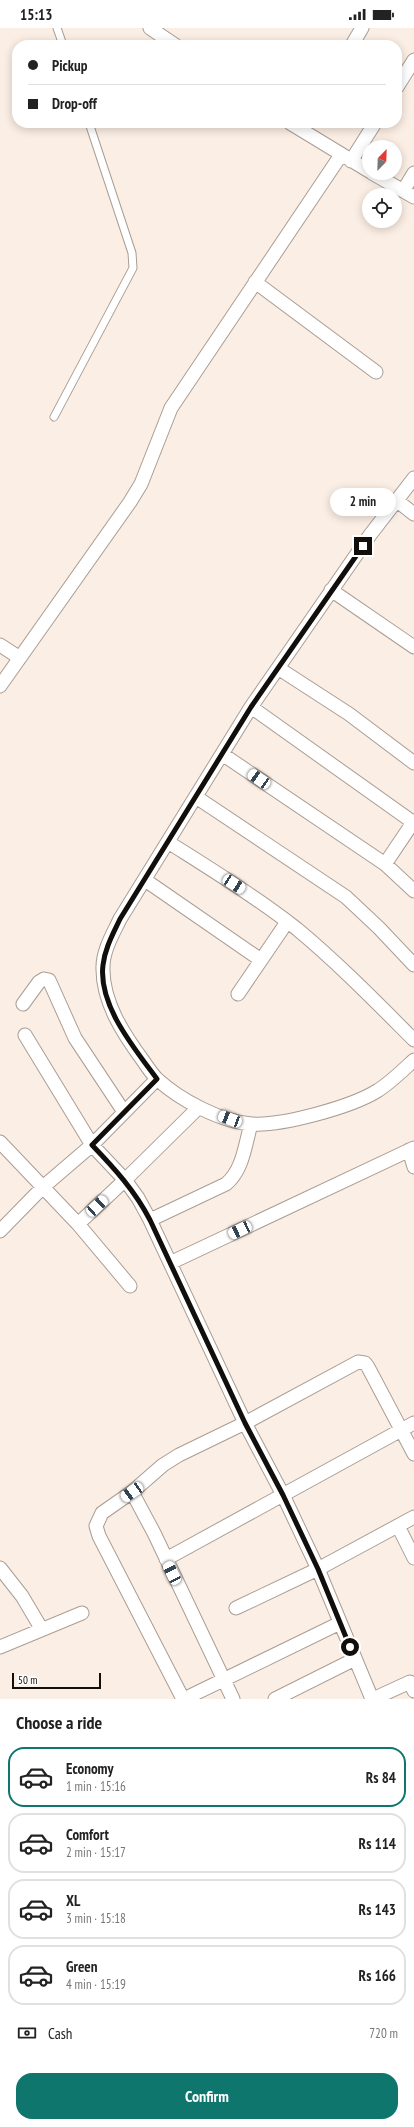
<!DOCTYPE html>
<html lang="en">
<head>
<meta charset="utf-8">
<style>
  :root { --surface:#fff; --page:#f6f6f6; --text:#222; --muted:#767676; --line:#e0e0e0; --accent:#0f766e }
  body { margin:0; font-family:"PT Sans Narrow",sans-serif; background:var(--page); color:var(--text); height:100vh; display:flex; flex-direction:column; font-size:15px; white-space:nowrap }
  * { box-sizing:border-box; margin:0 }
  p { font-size:13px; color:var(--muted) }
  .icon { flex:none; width:22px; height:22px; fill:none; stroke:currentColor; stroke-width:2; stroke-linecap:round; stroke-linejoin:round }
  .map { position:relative; height:1671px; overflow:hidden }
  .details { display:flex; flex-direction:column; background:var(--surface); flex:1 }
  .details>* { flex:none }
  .top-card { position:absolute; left:12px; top:12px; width:390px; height:88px; border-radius:16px; box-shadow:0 2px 10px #0003; display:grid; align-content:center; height:88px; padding:0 16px; background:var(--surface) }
  .needle { width:26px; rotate:23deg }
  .buttons { position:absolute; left:362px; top:112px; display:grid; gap:8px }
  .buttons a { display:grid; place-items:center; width:40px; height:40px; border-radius:50%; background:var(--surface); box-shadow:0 2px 10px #0003; font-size:20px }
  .scale { position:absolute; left:12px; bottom:10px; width:89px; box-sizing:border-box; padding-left:4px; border:2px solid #120e0b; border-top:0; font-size:11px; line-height:14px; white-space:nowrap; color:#120e0b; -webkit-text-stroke:3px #fefefe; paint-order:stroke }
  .end { position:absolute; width:18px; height:18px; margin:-9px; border:5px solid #120e0b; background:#fff; box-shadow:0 0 0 2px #fff }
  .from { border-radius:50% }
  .bubble { position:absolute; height:28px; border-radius:14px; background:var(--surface); box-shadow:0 2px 10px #0003; font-size:13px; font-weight:600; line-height:28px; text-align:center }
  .car { position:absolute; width:12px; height:24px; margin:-12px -6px; border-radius:5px; box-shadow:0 0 3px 1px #0007; background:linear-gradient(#fff 24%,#345 0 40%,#fff 0 76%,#345 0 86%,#fff 0) }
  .top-card b { display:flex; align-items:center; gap:14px; height:38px; font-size:15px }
  .top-card b+b { border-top:1px solid var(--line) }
  .top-card i { width:10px; height:10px; background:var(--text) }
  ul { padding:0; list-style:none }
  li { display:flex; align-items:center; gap:12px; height:60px; margin:0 8px 6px; padding:0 8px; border:2px solid var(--line); border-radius:16px }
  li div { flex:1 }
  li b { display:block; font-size:15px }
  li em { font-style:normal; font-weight:600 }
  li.current { border-color:var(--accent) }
  li>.icon { width:36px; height:36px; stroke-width:1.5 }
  h2 { padding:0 16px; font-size:18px; line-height:48px }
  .pay { display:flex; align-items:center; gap:10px; height:44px; padding:0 16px; font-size:15px }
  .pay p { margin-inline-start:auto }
  .button { display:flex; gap:8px; margin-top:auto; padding:8px 16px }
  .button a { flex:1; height:46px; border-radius:16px; background:var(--accent); color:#fff; font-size:16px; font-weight:600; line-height:46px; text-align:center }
  .status { display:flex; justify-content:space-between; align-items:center; height:28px; padding:0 20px; background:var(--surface); direction:ltr }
  .status svg { height:11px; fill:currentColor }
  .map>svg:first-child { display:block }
</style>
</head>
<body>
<div class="status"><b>15:13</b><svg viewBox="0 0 49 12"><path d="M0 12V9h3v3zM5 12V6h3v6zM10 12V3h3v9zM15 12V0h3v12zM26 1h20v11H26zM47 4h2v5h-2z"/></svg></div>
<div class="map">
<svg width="414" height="1671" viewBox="0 0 414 1671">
  <rect width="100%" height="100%" fill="#fbeee4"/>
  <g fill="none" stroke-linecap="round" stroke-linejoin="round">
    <defs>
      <path id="lane" d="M57,0L63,17
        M54,389L133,240L132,225L89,95"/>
      <path id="street" d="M150,0L175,17
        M352,17L362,0
        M397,59L414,32
        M290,95L369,143
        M351,133L375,95
        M372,145L414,169
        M403,163L414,145
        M255,254L376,344
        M414,450L370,507L251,679L120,891C113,906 103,922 103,939C102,974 124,1007 144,1034C148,1040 152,1046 157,1051C180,1072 221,1094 252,1096C282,1098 351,1079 377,1063C390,1055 402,1043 414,1032
        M396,472L414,486
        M331,562L414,619
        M0,617L20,630
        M278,640L349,686L414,735
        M0,658L130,474L141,456L171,380L341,127
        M251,679L414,795
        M222,726L385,836L414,863
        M196,769L346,869L379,900L414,937
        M168,814C212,842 256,869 297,901C338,935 376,974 414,1012
        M385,836L414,793
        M145,852L261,932
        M238,966L287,894
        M23,976L39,954L44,951L49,952L75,1010L124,1084
        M25,1007L92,1117L125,1152L78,1196
        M198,1080L125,1152L138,1170L150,1192L245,1395L283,1467L318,1541L372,1671
        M0,1114L78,1196L130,1258
        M409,1122L414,1139
        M150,1192L226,1156C243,1142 245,1117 251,1096
        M0,1203L43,1159L92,1117L157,1051
        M170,1235L414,1120
        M132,1464L102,1485L96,1498L99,1508L183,1671
        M398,1498L414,1530
        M166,1531L414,1395
        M0,1540L22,1568L41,1600
        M236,1580L318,1541L414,1489
        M0,1619L82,1585
        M184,1671L340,1595
        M233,1671L154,1505L132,1464L163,1437L179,1427L245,1395L358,1334L365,1335L368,1339L414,1426
        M275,1671L355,1631
        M373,1671L410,1654L414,1663"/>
    </defs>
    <use href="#lane" stroke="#a99d94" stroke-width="9"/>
    <use href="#street" stroke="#a99d94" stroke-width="15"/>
    <use href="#lane" stroke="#fff" stroke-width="7"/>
    <use href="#street" stroke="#fff" stroke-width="13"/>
  </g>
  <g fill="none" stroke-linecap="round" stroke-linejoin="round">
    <path stroke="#120e0b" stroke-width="5" d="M350,1619L318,1541L283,1467L245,1395L150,1192C135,1163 115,1141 92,1117L157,1051C134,1020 98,977 103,937C105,920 113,906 120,891L251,679L363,518"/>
  </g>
</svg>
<div class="buttons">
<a><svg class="needle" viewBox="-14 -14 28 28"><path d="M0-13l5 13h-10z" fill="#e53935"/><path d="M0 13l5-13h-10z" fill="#767676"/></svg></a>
<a><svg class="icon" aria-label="locate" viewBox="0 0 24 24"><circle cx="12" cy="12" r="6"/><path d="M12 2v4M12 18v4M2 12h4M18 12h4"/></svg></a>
</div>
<div class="scale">50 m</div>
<i class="end from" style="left:350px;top:1619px"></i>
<i class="end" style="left:363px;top:518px"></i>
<div class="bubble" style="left:330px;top:460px;width:66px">2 min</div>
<i class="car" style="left:259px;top:751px;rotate:304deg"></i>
<i class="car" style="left:234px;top:856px;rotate:123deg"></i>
<i class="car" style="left:230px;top:1091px;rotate:291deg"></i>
<i class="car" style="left:97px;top:1178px;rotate:47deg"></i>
<i class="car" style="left:240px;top:1202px;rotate:245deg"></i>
<i class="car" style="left:132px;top:1464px;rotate:235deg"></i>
<i class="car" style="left:172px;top:1545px;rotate:334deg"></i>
<div class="top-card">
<b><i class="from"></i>Pickup</b>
<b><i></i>Drop-off</b>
</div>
</div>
<section class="details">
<h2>Choose a ride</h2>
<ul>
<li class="current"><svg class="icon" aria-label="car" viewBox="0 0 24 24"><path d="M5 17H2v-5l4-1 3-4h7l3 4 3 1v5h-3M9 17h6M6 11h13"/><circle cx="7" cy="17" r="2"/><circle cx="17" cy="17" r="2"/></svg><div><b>Economy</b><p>1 min · 15:16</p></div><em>Rs 84</em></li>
<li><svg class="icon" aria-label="car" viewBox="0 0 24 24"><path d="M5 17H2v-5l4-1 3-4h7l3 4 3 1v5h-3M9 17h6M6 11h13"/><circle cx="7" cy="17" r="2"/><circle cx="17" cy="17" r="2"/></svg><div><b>Comfort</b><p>2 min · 15:17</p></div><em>Rs 114</em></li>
<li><svg class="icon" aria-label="car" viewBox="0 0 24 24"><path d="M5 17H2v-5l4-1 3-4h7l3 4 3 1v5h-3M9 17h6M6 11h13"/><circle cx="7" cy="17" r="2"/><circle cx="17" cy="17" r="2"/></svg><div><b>XL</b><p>3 min · 15:18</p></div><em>Rs 143</em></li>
<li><svg class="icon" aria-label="car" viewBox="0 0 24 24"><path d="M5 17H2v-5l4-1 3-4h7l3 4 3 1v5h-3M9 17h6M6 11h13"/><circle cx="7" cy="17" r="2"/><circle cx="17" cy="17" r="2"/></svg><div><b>Green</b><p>4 min · 15:19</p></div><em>Rs 166</em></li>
</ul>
<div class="pay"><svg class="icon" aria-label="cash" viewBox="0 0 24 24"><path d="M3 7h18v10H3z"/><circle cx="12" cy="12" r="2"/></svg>Cash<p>720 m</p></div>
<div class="button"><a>Confirm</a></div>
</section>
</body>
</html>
